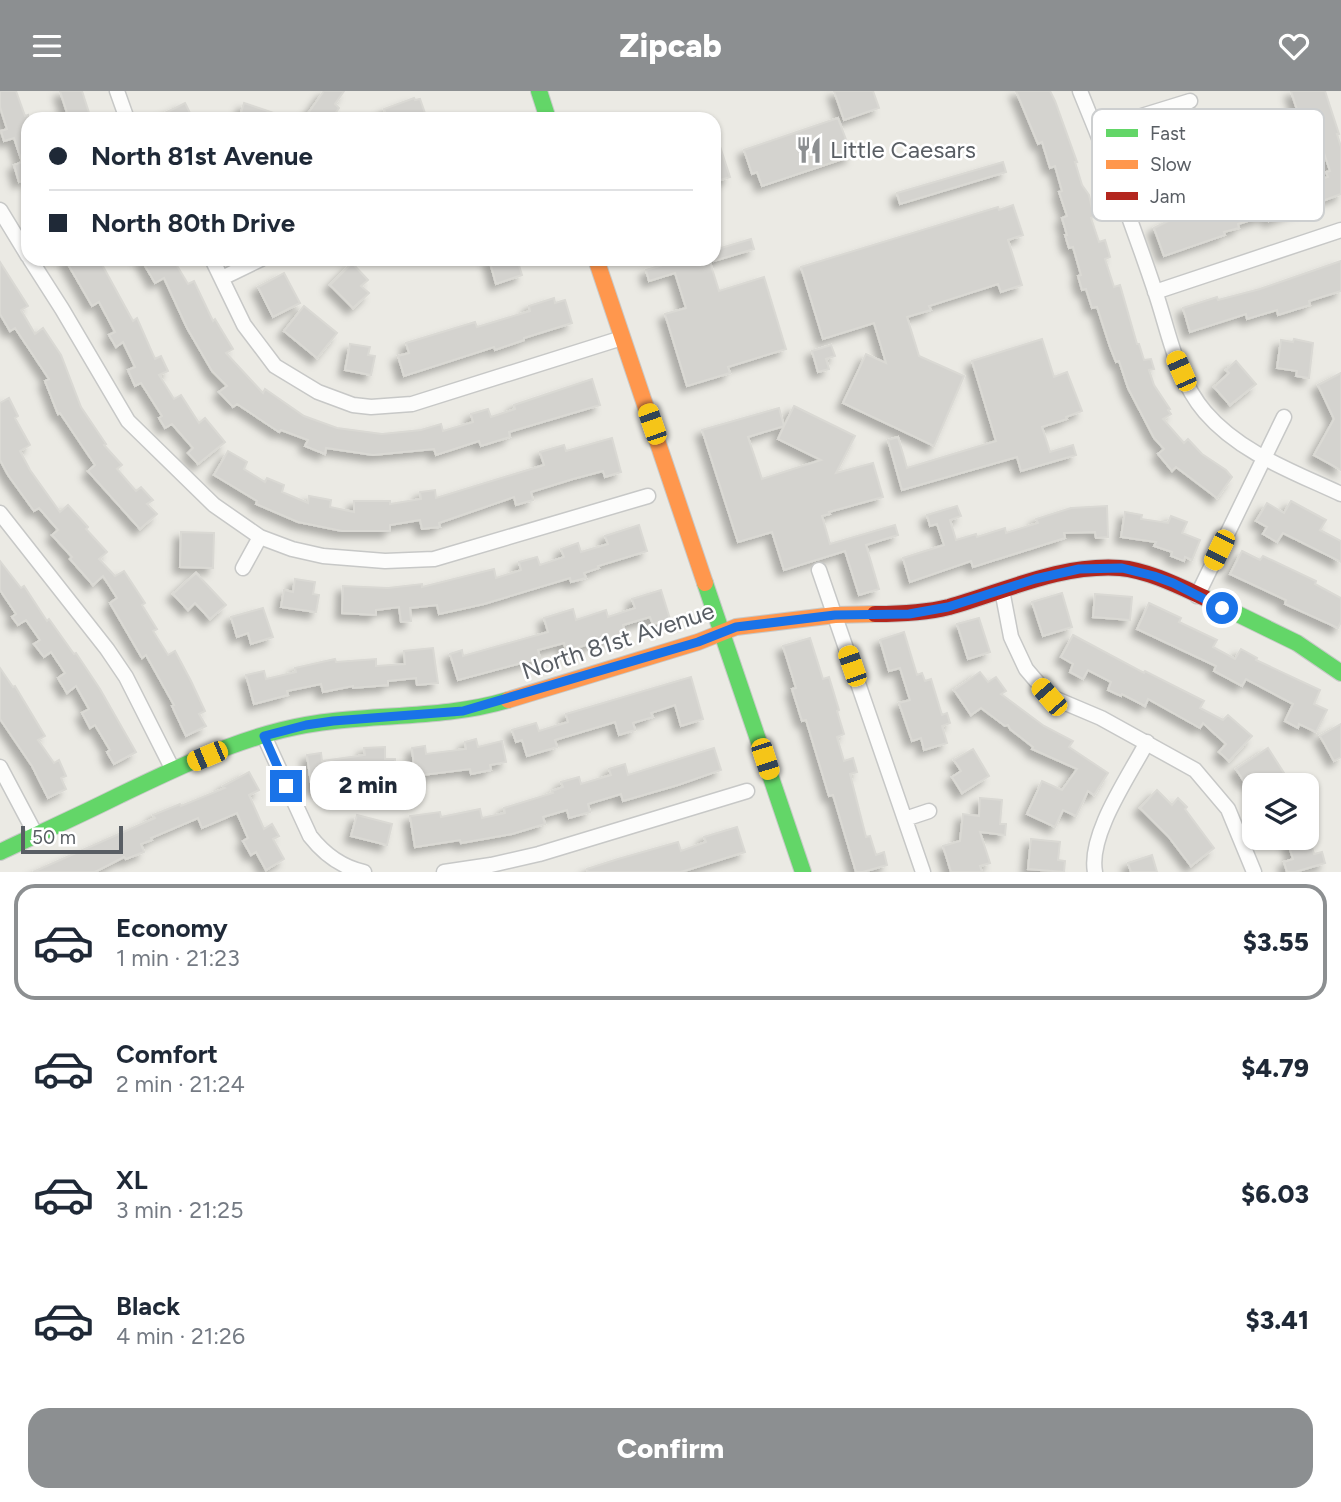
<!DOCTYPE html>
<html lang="en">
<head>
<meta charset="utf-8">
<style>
  :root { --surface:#fff; --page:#f6f6f7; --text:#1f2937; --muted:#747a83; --line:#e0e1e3; --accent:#8c8f91 }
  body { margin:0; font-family:Figtree,sans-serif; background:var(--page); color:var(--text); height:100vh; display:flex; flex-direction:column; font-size:26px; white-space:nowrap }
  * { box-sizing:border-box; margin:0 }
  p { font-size:23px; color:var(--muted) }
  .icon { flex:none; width:38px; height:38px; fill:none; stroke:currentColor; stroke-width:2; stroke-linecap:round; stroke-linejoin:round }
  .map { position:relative; height:781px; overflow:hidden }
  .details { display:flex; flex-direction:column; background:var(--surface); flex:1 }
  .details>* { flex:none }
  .top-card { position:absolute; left:21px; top:21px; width:700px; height:154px; border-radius:21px; box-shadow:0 2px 5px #0004; display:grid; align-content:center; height:154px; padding:0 28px; background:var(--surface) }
  .controls { position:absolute; left:1242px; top:682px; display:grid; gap:14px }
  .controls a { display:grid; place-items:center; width:77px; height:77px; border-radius:14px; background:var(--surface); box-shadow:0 2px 5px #0004; font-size:35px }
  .scale { position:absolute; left:21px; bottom:18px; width:102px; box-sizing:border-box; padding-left:7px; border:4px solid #595e64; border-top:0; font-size:19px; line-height:24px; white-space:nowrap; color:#595e64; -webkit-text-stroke:5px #fff; paint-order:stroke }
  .end { position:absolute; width:32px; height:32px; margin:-16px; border:9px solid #1a73e8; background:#fff; box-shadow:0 0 0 4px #fff }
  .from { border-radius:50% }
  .bubble { position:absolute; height:49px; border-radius:21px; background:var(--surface); box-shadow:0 2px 5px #0004; font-size:23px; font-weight:800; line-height:49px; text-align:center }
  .car { position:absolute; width:21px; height:42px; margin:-21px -10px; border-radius:9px; box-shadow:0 0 5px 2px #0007; background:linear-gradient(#f5c518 24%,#345 0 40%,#f5c518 0 76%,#345 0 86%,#f5c518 0) }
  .top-card b { display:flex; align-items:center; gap:24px; height:66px; font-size:26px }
  .top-card b+b { border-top:2px solid var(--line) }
  .top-card i { width:18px; height:18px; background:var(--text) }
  ul { padding:12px 0 0; list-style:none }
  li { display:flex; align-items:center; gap:21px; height:116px; margin:0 14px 10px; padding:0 14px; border:4px solid transparent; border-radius:21px }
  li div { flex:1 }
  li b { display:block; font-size:26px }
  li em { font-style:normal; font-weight:800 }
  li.on { border-color:var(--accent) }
  li>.icon { width:63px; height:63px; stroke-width:1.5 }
  .action { display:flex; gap:14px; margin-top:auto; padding:14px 28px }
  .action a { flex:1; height:80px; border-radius:21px; background:var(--accent); color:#fff; font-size:28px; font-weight:800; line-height:80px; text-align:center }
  header { display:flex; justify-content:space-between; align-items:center; height:91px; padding:0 28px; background:var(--accent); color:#fff; font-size:32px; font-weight:800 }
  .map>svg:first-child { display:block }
</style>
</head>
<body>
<header><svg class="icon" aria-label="menu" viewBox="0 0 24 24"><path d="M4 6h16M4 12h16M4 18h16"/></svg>Zipcab<svg class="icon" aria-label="heart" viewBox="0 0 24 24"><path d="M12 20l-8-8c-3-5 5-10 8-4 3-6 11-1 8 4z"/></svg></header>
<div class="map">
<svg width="1341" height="781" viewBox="0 0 1341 781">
  <defs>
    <filter id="shadow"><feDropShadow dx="-6" dy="6" stdDeviation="3.5" flood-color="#0004"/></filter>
  </defs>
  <rect width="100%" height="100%" fill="#ebeae4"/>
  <path fill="#d4d3cf" stroke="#dad9d4" stroke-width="2" fill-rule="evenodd" filter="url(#shadow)" d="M0,0H16L25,25L28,24V88L19,91L14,74L22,71L14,47L4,50L1,40L7,38L0,16Z
    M60,0H82L90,25L69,28Z
    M324,0H344L335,13L339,17L331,28H304Z
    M834,0H873L879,17L844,29Z
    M1016,0H1050L1055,10L1077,71H1075L1082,94L1089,104L1094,126L1091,127L1099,151L1105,149L1110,166L1105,168L1114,196L1120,194L1137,253H1139L1144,269L1151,268L1154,278L1149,279L1154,294L1170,318L1168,319L1171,323L1163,328L1184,352L1188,348L1202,363L1226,379L1232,386L1217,407L1176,376L1172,380L1158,363L1164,358L1154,347L1128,297L1119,270L1116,271L1110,256L1097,216L1092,217L1086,198L1082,199L1078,185L1081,184L1073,156L1069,157L1065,144H1067L1062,127L1067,125L1059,101L1062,100L1055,75L1050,77L1042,51L1038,53Z
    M1291,0H1325L1339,43H1337L1341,56V103L1269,130L1267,124L1238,133L1239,137L1224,141L1225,144L1164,165L1154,137L1170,129L1190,121L1192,127L1219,118L1220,121L1253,111L1250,103L1271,96L1274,104L1328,86L1326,81L1330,80L1323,59L1315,61L1308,40L1316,38L1310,18L1298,22Z
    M414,7L415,9L420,8L427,28H388L384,18Z
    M185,12L193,28H153Z
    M244,12L286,26L285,28H239Z
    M838,27L852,65L762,95L757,81L752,83L744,59Z
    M714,43H716L730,86L714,91Z
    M1003,71L1006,81L900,113L897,102Z
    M1013,114L1023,144L1008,149L1022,194L1001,201L998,193L929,215L931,219L907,226L919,265L964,285L934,355L843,312L866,263L886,272L874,232L823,248L801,176L998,116L999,119Z
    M751,148L754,158L714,170V159Z
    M65,168H99L133,230L137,227L155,268L161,265L168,280L159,284L174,308L181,304L199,332L205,327L225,351L198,373L188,362L193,357L172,333L165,337L159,327L162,325L141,292L135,295L128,279L135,276L123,251L116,256L109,244L115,241L99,211L92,215Z
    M141,168H173L188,193L194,190L213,230L215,228L233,258L226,262L263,302L265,298L304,325L337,337L382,343L421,339L441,333L443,340L473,331L471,323L488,318L491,326L515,318L514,314L592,288L600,314L509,341L510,346L481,355L479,350L436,364L434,358L373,364L326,357L325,363L305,355L308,349L281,339L279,341L237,313L233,316L219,301L227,295L212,280L187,237L164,187L155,192Z
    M489,168H517L522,184L496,193Z
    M682,168H709L719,200L764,186L786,258L728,276L730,282L687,295L665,223L686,217L675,182L649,190L646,179Z
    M1341,170V200L1309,210L1310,214L1278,224L1277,219L1247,228L1246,223L1190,241L1183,217L1217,206L1218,209L1260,198Z
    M0,171L28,215L21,219L35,243L43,237L61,264L81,316L106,353L104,354L122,374L117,378L136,400L141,396L153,409L147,413L157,423L140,438L88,380L95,374L60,322L58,323L45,290L49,288L15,237L10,240L0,223Z
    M352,172L368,189L361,195L369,202L353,217L330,194Z
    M284,182L300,212L273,226L258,196Z
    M554,207L555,212L565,209L572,232L524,247V249L495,259L494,256L404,285L398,265L409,262L406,252L475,231L477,236L530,220L529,215Z
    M304,215L337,242L317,267L284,240Z
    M1042,248L1054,286L1067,281L1082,320L1066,326L1067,328L1042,336L1050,361L1073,354L1076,364L1021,380L1017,366L902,399L888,349L898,346L907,377L996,350L972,270Z
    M1294,248L1313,252L1309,287L1296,285L1297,280L1277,277L1281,249L1293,251Z
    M350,253L370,256L368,264L375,265L371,284L345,279Z
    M831,254L835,265L826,268L829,278L818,281L812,260Z
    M1236,270L1256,293L1230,314L1214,296L1229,282L1226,279Z
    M1341,282V379L1314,364L1334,328L1318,294Z
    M9,307L18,325L15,327L30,354L20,360L30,379L60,421L68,414L88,436L86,438L107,461L99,468L115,485L124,480L145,512L142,514L157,538L153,540L168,564L175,560L191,590L205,620L199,623L206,635L186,645L172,615L174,614L146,564L142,567L110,512L117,507L103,485L93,494L70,468L72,466L52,444L58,439L39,417L34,420L8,384L0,369V312Z
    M794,315L855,345L836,382L873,372L883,406L829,421L830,423L822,425L830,453L895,434L898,444L866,454L879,498L859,504L845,460L784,479L772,441L738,451L702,339L779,317L784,335ZM784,335L778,348L821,369L762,388L748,346Z
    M612,347L621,381L605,386L603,380L573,388L531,401L533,409L516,414L514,406L439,432L440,436L422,438L420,429L390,434V440H342L298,431L256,413L257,410L214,384L228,360L247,371L244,378L265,391L267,387L284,394L282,401L308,412L309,405L331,409L330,416L354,421V410H390V413L421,408L420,401L435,399L436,407L544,374L540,361L564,354L566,360Z
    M1291,410L1326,429L1320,439L1341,450V471L1283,442L1277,451L1263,443L1267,436L1256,430L1267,412L1284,422Z
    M957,415L961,425L950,429L956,449L976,443L977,446L1005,437L1006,442L1038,432L1036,428L1071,417L1107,415L1108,446L1096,447L1095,441L1064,442L1065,447L973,476L971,470L910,491L903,467L944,454L937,433L930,435L927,424Z
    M1125,421L1142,424L1141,428L1168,432L1171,425L1187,431L1182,442L1200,449L1192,469L1185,466L1184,470L1171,465L1172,461L1154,455L1156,451L1121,446Z
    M639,434L647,460L598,475L599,477L584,482L586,487L571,491L570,487L484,513L439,523L437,514L410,517L411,530L401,531L399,516L376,519V524L342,522L343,495L388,497L422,493V496L494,478L496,487L521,479L519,471L537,466L540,474L564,466L561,458L578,452L581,461L608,453L605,445Z
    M181,441L214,442L213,477L180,476Z
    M1242,460L1260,469L1263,465L1316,490L1315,493L1341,507V531L1338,537L1285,513L1286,509L1230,483Z
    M0,470L21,497L24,495L47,530L49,528L74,563L76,562L100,598L136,661L114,673L107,661L110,659L95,634L90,637L82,622L89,618L76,595L67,602L58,587L65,582L51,561L44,566L34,553L40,549L26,529L18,534L12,526L16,523L0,499Z
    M196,482L226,514L210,528L195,512L188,519L173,503Z
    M295,488L315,491L313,503L319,504L316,521L281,516L284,499L293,501Z
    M661,499L670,528L653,533L650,526L623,534L625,542L566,560L564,552L538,559L540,567L458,589L450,563L462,559L463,565L548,541L544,527L573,518L576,529L606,519L608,526L635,517L632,508Z
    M1062,502L1072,536L1043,545L1032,511Z
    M1095,503L1132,506L1130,529L1093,526Z
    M1149,512L1181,527L1179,531L1217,549L1213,556L1235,568L1241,558L1257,567L1256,569L1320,599L1314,613L1327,619L1316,641L1299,633L1298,637L1285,630L1293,613L1246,588L1242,595L1214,580L1216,575L1137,538Z
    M263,517L273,546L251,553L248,542L237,546L231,526Z
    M979,527L990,561L968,568L957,533Z
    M904,541L917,584L922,582L925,590L931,588L942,624L947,622L950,632L942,635L947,652L924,659L921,647L912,650L899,612L910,609L900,577L889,580L880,549Z
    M1073,544L1144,582L1145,580L1204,610L1200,617L1223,629L1228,624L1252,645L1229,670L1219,661L1226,653L1203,632L1200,637L1148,608L1145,615L1122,603L1121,605L1108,599L1111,591L1088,579L1083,588L1070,581L1073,573L1061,566Z
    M810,547L823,588L829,586L839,619L837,620L844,643L837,646L844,670L853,667L857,681L850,683L866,746L870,745L876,764L884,761L887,774L863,781H856L833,704L829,705L806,629L802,630L792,598L796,597L783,555Z
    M433,557L438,592L417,594L416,587L388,590V594L353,597V595L323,601L321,593L287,600L288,604L254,613L246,584L264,580L266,588L296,581L295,577L335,568L336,571L376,568V575L405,573L404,560Z
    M0,577L13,596L15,595L45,645L38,649L54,672L59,669L66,685L61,687L66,698L48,707L32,675L0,628Z
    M980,581L988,591L996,586L1006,600L1001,603L1044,635L1073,650L1069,656L1108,682L1094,704L1088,700L1076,725L1063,719L1055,736L1027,723L1042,690L1062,699L1077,678L1032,658L1033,656L1010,638L1008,634L1005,635L981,617L971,624L954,599Z
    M691,586L703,628L681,635L675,614L651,622L653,626L633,632L635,639L619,644L615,631L555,649L557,656L527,665L522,649L516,651L512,639L536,632L539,640L568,631L566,623Z
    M1341,633V666L1334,670L1320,645Z
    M476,648L478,656L502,650L506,671L490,674L491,679L471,683L470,678L415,685L412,657L425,655L426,663L466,658L465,651Z
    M385,656V668H395V685L357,687V689L351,690V693L312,699L307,664L321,662L322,670L365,664L364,657Z
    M714,657L721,679L678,694L623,710L621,703L588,713L590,721L569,727L567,719L543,726L545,733L512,743L461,752L460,749L415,756L410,725L440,721L441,726L480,718L482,727L505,722L504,717L553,702L552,700L563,696L561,691L579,686L581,693L611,684L609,678L625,673L628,684Z
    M1268,657L1284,682L1264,695H1254L1250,688L1245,692L1236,678Z
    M973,658L989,685L962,702L952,686L961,680L954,669Z
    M249,681L259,699L249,704L264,738L272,733L279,745L273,748L284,768L266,779L256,761L251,764L243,750L248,747L237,722L202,737L198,727L151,747L152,749L141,753L144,761L126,768L124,766L95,781H33L155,727L153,724L180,713L181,715L225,697L223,695Z
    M1157,699L1172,714L1178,707L1187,716L1185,718L1214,757L1191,775L1168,745L1140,717Z
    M980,707L1002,709L1000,733H1006L1005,744L980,741L990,772L980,775L982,781H951L943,755L960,750L963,723L979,725Z
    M357,724L392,733L387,754L351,745Z
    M737,736L745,761L681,781H588L587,778L618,768L678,751L681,760L706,751L704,746Z
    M1309,746L1314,763L1322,761L1325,772L1295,781H1287L1284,771L1293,768L1288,752Z
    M1031,748L1060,751L1058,769L1065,770L1064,781L1028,778Z
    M1152,764L1157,781H1131L1128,772Z"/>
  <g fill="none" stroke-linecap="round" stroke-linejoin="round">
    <defs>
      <path id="street" d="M117,0L127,28
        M1080,0C1107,65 1132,132 1155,200C1169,241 1176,287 1205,321C1240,362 1294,381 1341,403
        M1096,39L1190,10
        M0,119L28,165
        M30,168L62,218L128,330L214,414L260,446L292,458L323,465L385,470L434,468L648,405
        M212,168L244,234L275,275L318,301L353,314L371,316L412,313L622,247
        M222,187L261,168
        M1155,201L1341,139
        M0,422L107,558L126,586L173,679
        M243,477L260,446
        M819,479L923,781
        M1002,499L1011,546L1026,578L1049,605L1101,627L1195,679L1228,718L1254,781
        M1197,505L1284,326
        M264,645L310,745C324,763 341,776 364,781
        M0,676L36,744
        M905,728L929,720
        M444,781L491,774L539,763L747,700
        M1095,781C1088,743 1130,684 1147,651"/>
      <path id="fast" d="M539,0L548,28
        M705,492L803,781
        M1205,507L1297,552L1341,582
        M0,761C40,742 80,724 120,704C172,679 226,653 282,639C357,620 435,631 508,609"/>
      <path id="slow" d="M596,168L705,492
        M508,609L698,551L736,536L835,524L875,523"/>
      <path id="jam" d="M875,523C900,523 925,522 949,516C1006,500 1060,473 1120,477C1147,479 1181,496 1205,507"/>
    </defs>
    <use href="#street" stroke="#c7c8c7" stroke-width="17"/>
    <use href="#fast" stroke="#c8c9c8" stroke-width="18"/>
    <use href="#slow" stroke="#c8c9c8" stroke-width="18"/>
    <use href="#jam" stroke="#c8c9c8" stroke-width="18"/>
    <use href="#street" stroke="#fcfcfb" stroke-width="14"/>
    <use href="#fast" stroke="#63d668" stroke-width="16"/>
    <use href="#slow" stroke="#ff974d" stroke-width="16"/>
    <use href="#jam" stroke="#b3261e" stroke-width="16"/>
  </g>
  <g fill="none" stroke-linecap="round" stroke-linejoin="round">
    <path stroke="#1a73e8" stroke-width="9" d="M286,695L264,645L306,634L333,630L463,620L698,551L736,536L835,524L909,523L948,516L1035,488L1079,478L1122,477L1154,485L1173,492L1222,517"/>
  </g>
  <defs>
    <symbol id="restaurant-bare" viewBox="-9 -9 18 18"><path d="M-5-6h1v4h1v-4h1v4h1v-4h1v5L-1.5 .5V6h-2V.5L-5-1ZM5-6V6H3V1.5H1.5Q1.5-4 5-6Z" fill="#8c8f91" stroke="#fff" stroke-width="2.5" paint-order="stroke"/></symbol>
  </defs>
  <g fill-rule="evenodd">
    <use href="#restaurant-bare" x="790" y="40" width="38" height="38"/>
  </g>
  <g text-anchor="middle" stroke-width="5" stroke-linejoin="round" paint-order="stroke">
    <g font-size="24" fill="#595e64" stroke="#fff" text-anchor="start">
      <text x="830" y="67">Little Caesars</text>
    </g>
    <g font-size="24" fill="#595e64" stroke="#fff">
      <text transform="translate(618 550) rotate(-18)" y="8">North 81st Avenue</text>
    </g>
  </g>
  <rect x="1092" y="18" width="232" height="112" rx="10" fill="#fff" stroke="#cdcfd0" stroke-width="2"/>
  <rect x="1106" y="38" width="32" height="8" fill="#63d668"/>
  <rect x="1106" y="69" width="32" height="9" fill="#ff974d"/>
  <rect x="1106" y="101" width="32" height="8" fill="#b3261e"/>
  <g font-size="19" fill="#595e64">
    <text x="1150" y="49">Fast</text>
    <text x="1150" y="80">Slow</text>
    <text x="1150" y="112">Jam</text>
  </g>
</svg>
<div class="controls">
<a><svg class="icon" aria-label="layers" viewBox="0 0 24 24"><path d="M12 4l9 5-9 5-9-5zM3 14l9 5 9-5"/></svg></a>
</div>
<div class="scale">50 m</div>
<i class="end from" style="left:1222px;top:517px"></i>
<i class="end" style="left:286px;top:695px"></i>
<div class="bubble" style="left:310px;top:670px;width:116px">2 min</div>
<i class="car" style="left:1181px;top:280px;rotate:336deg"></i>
<i class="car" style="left:652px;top:333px;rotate:341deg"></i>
<i class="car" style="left:1219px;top:459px;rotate:206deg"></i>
<i class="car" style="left:852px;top:575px;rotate:341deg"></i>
<i class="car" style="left:1049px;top:606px;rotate:319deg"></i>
<i class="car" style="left:207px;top:665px;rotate:247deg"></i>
<i class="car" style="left:765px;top:668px;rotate:162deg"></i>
<div class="top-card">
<b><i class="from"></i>North 81st Avenue</b>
<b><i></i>North 80th Drive</b>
</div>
</div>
<section class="details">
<ul>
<li class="on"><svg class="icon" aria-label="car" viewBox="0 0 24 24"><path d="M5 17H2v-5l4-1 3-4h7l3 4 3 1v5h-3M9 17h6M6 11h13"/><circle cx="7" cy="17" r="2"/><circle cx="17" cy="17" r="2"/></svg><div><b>Economy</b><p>1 min · 21:23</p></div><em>$3.55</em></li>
<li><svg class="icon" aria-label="car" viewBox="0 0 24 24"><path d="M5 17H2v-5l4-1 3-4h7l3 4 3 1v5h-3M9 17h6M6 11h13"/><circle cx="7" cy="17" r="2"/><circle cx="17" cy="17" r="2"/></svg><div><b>Comfort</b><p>2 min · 21:24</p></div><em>$4.79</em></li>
<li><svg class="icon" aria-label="car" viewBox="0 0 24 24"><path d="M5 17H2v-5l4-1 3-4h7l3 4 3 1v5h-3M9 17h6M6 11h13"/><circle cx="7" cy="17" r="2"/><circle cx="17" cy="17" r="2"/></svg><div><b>XL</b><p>3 min · 21:25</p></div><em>$6.03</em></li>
<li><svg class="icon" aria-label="car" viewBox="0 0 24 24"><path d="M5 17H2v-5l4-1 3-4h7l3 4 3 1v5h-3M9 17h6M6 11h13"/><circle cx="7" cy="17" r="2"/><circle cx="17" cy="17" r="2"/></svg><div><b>Black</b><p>4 min · 21:26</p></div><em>$3.41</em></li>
</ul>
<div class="action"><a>Confirm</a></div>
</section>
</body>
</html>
